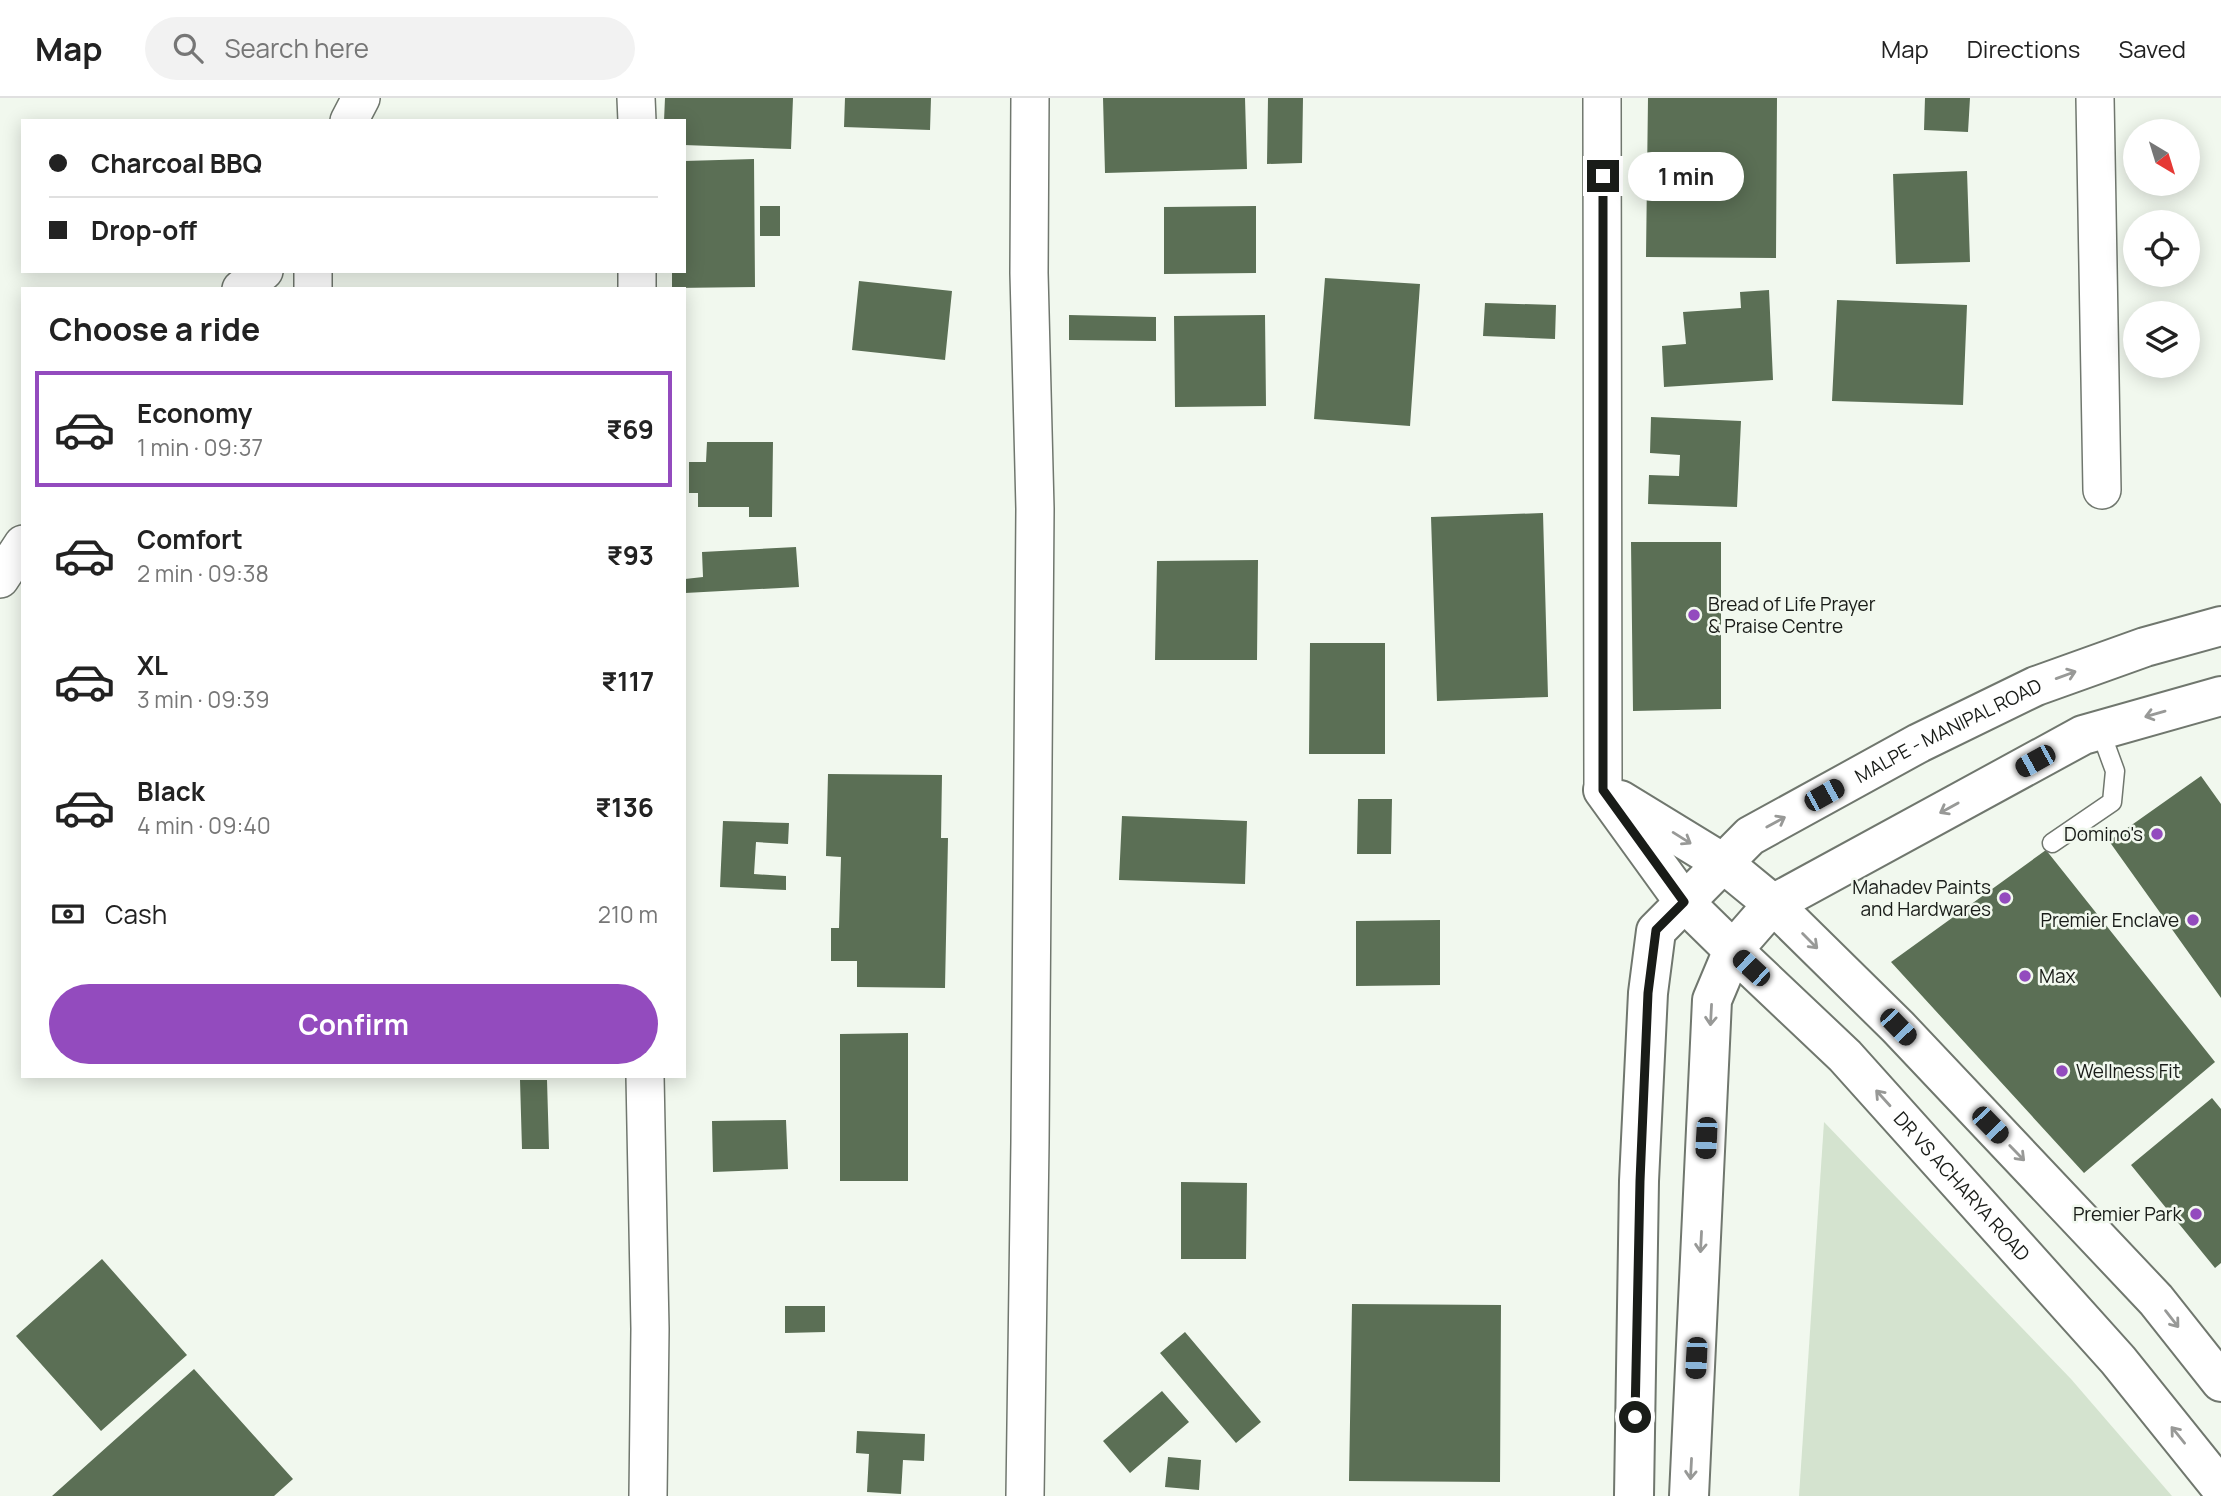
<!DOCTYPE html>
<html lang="en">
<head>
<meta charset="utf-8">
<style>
  :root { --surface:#fff; --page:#f2f2f2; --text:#222; --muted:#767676; --line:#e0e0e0; --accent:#934bbe }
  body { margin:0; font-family:Manrope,sans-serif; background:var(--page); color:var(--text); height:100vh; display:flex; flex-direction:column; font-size:26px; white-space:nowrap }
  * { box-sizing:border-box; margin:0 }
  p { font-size:23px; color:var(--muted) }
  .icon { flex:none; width:38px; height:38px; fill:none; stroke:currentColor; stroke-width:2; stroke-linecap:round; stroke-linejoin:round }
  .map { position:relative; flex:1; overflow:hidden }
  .drawer { position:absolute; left:21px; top:189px; width:665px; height:791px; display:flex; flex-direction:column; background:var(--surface); border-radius:0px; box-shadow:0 4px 18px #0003 }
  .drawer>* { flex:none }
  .guide { position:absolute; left:21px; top:21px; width:665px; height:154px; border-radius:0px; box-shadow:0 4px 18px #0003; display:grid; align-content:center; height:154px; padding:0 28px; background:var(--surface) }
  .needle { width:46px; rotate:142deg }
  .buttons { position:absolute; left:2123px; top:21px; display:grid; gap:14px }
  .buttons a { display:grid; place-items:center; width:77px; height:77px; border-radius:50%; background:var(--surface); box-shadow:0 4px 18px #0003; font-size:35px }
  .end { position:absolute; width:32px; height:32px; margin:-16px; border:9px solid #191c18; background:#fff; box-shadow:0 0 0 4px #fff }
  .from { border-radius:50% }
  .bubble { position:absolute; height:49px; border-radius:24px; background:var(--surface); box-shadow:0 4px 18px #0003; font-size:23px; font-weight:700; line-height:49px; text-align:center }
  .car { position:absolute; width:21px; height:42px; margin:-21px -10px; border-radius:9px; box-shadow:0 0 5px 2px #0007; background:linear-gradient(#222 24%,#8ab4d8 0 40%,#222 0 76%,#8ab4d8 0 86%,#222 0) }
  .guide b { display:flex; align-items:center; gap:24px; height:66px; font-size:26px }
  .guide b+b { border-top:2px solid var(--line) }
  .guide i { width:18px; height:18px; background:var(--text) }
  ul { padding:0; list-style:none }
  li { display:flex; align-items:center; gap:21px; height:116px; margin:0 14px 10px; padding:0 14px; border:4px solid transparent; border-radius:0px }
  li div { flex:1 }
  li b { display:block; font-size:26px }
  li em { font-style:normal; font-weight:700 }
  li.current { border-color:var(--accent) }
  li>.icon { width:63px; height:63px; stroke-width:1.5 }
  h2 { padding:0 28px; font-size:32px; line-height:84px }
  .pay { display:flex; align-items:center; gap:18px; height:77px; padding:0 28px; font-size:26px }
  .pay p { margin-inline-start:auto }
  .primary-button { display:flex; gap:14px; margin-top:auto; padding:14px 28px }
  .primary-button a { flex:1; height:80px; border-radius:42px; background:var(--accent); color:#fff; font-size:28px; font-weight:700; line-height:80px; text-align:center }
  header { display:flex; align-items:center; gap:42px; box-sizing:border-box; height:98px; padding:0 35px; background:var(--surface); border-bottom:2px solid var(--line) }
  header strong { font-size:33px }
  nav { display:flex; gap:38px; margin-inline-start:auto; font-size:24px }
  .search { width:490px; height:63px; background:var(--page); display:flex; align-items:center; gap:18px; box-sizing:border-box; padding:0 24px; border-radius:38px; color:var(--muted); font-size:26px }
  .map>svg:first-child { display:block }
</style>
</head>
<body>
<header>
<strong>Map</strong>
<div class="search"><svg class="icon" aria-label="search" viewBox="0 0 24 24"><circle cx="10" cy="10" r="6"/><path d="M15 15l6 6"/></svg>Search here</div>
<nav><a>Map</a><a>Directions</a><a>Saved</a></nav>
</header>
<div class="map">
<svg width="2221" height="1398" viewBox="0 0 2221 1398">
  <rect width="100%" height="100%" fill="#f1f8ee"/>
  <path fill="#d4e3cf" d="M1824,1024L2071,1281L2172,1398H1799Z"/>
  <path fill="#5b6f55" d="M665,0H793L791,51L684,47V23H664Z
    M845,0H931L930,32L844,29Z
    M1103,0H1245L1247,71L1105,75Z
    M1268,0H1303L1302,65L1267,66Z
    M1648,0H1777L1776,160L1646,159Z
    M1925,0H1970L1968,34L1924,32Z
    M754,61L755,189L672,190V173H684V63Z
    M1967,73L1970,164L1896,166L1893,76Z
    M760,108H780V138H760Z
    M1256,108V175L1164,176V109Z
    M1325,180L1420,186L1410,328L1314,321Z
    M859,183L952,193L945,262L852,252Z
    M1769,192L1773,282L1664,289L1662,248L1686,246L1683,214L1741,210L1740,194Z
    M1837,202L1967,207L1963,307L1832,303Z
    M1485,205L1556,207L1555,241L1483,238Z
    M1069,217L1156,219V243L1069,242Z
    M1265,217L1266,308L1175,309L1174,218Z
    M1651,319L1741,323L1737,409L1648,406L1649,377L1679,378L1680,357L1650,355Z
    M707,344H773L772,419H749V409H698V395H689V364H706Z
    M1543,415L1548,599L1437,603L1431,419Z
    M1631,444H1721V611L1633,613Z
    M796,449L799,489L685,495V481L703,479L702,454Z
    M1258,462L1257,562H1155L1157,463Z
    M1310,545H1385V656H1309Z
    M828,676L942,677L941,740H948L945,890L857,889V863H831V830H839L841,759L826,758Z
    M2201,678L2221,706V900L2109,743Z
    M1358,701H1392L1391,756H1357Z
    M1122,718L1247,723L1245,786L1119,782Z
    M723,723L789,725L788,746L756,744L754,776L786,778V792L720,789Z
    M2046,752L2215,964L2084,1075L1891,864Z
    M1440,822V887L1356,888V823Z
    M908,935V1083H840V936Z
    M520,982H547L549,1051H522Z
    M2212,1000L2221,1011V1165L2215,1170L2131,1067Z
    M786,1022L788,1071L713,1074L712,1023Z
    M1181,1084L1247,1085L1246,1161H1181Z
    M102,1161L187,1257L101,1333L16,1238Z
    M1352,1206L1501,1207L1500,1384L1349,1383Z
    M785,1208H825V1234L785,1235Z
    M1185,1234L1261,1324L1236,1345L1160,1255Z
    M194,1271L293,1381L274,1398H52Z
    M1162,1293L1189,1324L1130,1375L1103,1343Z
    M857,1333L925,1336L924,1363L903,1362L901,1396L867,1394L869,1356L856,1355Z
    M1168,1359L1201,1362L1199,1392L1165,1389Z"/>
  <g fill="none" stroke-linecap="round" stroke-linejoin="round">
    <defs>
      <path id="lane" d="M2052,745L2112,704L2115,673L2100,632"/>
      <path id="street" d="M636,0L637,23
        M1602,0L1603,692
        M2095,0L2102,392
        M349,23L361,0
        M313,173V191
        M637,173V191
        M241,191L264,173
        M0,481L23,446
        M645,978L650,1231L648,1398
        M1025,1398L1030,1044L1035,411L1029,175L1030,0"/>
      <g id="secondary">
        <path id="s1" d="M1603,692L1684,804L1733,852L1845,958L2118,1262L2221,1390"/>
        <path d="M1620,702L1723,765L1773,806L1898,929L2156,1202L2221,1284"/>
      </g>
      <g id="highway">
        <path id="s2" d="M1634,1398L1639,1083L1648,895L1656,833L1750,738L1919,645L2036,588L2145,549L2221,528"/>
        <path d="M1689,1398L1712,902L1733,852L1773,806L2083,637L2221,598"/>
      </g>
    </defs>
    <use href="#lane" stroke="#70776e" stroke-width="21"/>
    <use href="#street" stroke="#70776e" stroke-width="40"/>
    <use href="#secondary" stroke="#70776e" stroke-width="42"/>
    <use href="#highway" stroke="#70776e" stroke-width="42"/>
    <use href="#lane" stroke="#fff" stroke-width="18"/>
    <use href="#street" stroke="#fff" stroke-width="37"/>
    <use href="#secondary" stroke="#fff" stroke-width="38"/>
    <use href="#highway" stroke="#fff" stroke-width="38"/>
  </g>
  <defs><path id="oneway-shaft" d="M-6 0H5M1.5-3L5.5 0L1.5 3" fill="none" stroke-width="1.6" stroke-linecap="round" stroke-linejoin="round" transform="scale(1.75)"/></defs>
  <g stroke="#989997">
    <use href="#oneway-shaft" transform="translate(2066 577) rotate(-20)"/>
    <use href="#oneway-shaft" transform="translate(2155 616) rotate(164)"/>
    <use href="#oneway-shaft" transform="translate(1949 710) rotate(151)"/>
    <use href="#oneway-shaft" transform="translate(1776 724) rotate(-29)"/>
    <use href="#oneway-shaft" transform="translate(1682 740) rotate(32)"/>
    <use href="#oneway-shaft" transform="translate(1810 843) rotate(45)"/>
    <use href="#oneway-shaft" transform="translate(1711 917) rotate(93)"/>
    <use href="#oneway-shaft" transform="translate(1883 1000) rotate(-132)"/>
    <use href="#oneway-shaft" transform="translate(2017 1055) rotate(46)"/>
    <use href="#oneway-shaft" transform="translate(1701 1144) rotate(93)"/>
    <use href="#oneway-shaft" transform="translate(2172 1221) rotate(52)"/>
    <use href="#oneway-shaft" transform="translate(2178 1337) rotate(-129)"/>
    <use href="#oneway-shaft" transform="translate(1691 1371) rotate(93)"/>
  </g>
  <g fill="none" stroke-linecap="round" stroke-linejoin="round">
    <path stroke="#191c18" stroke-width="9" d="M1603,78V692L1684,804L1656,832L1648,895L1640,1083L1635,1319"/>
  </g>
  <g fill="#934bbe" stroke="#f1f8ee" stroke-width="2.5">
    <circle cx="1694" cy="517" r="7"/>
    <circle cx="2157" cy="736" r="7"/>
    <circle cx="2005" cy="800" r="7"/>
    <circle cx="2193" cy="822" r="7"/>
    <circle cx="2025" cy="878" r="7"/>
    <circle cx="2062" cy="973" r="7"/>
    <circle cx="2196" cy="1116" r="7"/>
  </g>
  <g text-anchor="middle" stroke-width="5" stroke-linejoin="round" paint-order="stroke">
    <g font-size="19" fill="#191c18" stroke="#f1f8ee" text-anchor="end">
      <text x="1708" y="513" text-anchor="start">Bread of Life Prayer<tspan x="1708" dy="22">&amp; Praise Centre</tspan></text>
      <text x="2143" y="743">Domino's</text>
      <text x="1991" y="796">Mahadev Paints<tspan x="1991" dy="22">and Hardwares</tspan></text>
      <text x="2179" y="829">Premier Enclave</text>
      <text x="2039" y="885" text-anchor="start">Max</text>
      <text x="2076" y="980" text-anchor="start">Wellness Fit</text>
      <text x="2182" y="1123">Premier Park</text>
    </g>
    <g font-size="19" fill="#191c18" stroke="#f1f8ee">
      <text dy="7" stroke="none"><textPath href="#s2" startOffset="924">MALPE - MANIPAL ROAD</textPath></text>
      <text dy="7" stroke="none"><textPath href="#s1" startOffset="536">DR VS ACHARYA ROAD</textPath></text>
    </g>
  </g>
</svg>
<div class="buttons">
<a><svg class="needle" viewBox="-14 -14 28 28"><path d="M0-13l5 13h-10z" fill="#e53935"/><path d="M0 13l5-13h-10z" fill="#767676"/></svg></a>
<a><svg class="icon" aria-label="locate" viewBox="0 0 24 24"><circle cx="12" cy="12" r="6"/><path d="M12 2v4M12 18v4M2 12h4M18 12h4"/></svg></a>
<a><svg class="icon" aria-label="layers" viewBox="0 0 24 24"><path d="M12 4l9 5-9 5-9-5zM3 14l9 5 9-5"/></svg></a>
</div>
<i class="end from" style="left:1635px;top:1319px"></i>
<i class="end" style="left:1603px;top:78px"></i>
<div class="bubble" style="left:1628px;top:54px;width:116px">1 min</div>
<i class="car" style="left:2035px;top:663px;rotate:241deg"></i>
<i class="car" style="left:1824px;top:697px;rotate:61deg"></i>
<i class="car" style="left:1751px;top:870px;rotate:313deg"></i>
<i class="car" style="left:1898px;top:929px;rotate:136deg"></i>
<i class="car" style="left:1990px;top:1027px;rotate:136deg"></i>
<i class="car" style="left:1706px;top:1040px;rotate:183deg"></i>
<i class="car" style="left:1696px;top:1260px;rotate:183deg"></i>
<div class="guide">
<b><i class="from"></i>Charcoal BBQ</b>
<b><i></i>Drop-off</b>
</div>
<section class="drawer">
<h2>Choose a ride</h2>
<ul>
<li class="current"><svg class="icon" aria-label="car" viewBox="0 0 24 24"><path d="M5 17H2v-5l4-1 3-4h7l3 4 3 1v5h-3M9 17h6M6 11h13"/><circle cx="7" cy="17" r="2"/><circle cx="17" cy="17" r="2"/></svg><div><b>Economy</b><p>1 min · 09:37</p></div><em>₹69</em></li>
<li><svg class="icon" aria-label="car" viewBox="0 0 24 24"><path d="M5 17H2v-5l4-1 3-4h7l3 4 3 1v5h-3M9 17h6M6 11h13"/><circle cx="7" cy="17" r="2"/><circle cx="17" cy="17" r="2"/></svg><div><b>Comfort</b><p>2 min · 09:38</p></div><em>₹93</em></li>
<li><svg class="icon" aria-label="car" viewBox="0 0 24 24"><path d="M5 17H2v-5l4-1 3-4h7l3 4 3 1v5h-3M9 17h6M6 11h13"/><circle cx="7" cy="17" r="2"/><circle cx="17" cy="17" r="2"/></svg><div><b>XL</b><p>3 min · 09:39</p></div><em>₹117</em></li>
<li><svg class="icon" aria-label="car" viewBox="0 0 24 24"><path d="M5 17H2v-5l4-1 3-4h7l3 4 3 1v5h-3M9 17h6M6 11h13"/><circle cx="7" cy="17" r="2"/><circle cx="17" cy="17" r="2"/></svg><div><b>Black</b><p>4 min · 09:40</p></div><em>₹136</em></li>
</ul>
<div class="pay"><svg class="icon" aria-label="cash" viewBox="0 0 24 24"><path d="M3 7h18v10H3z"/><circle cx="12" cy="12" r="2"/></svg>Cash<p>210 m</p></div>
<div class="primary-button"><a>Confirm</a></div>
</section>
</div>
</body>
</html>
